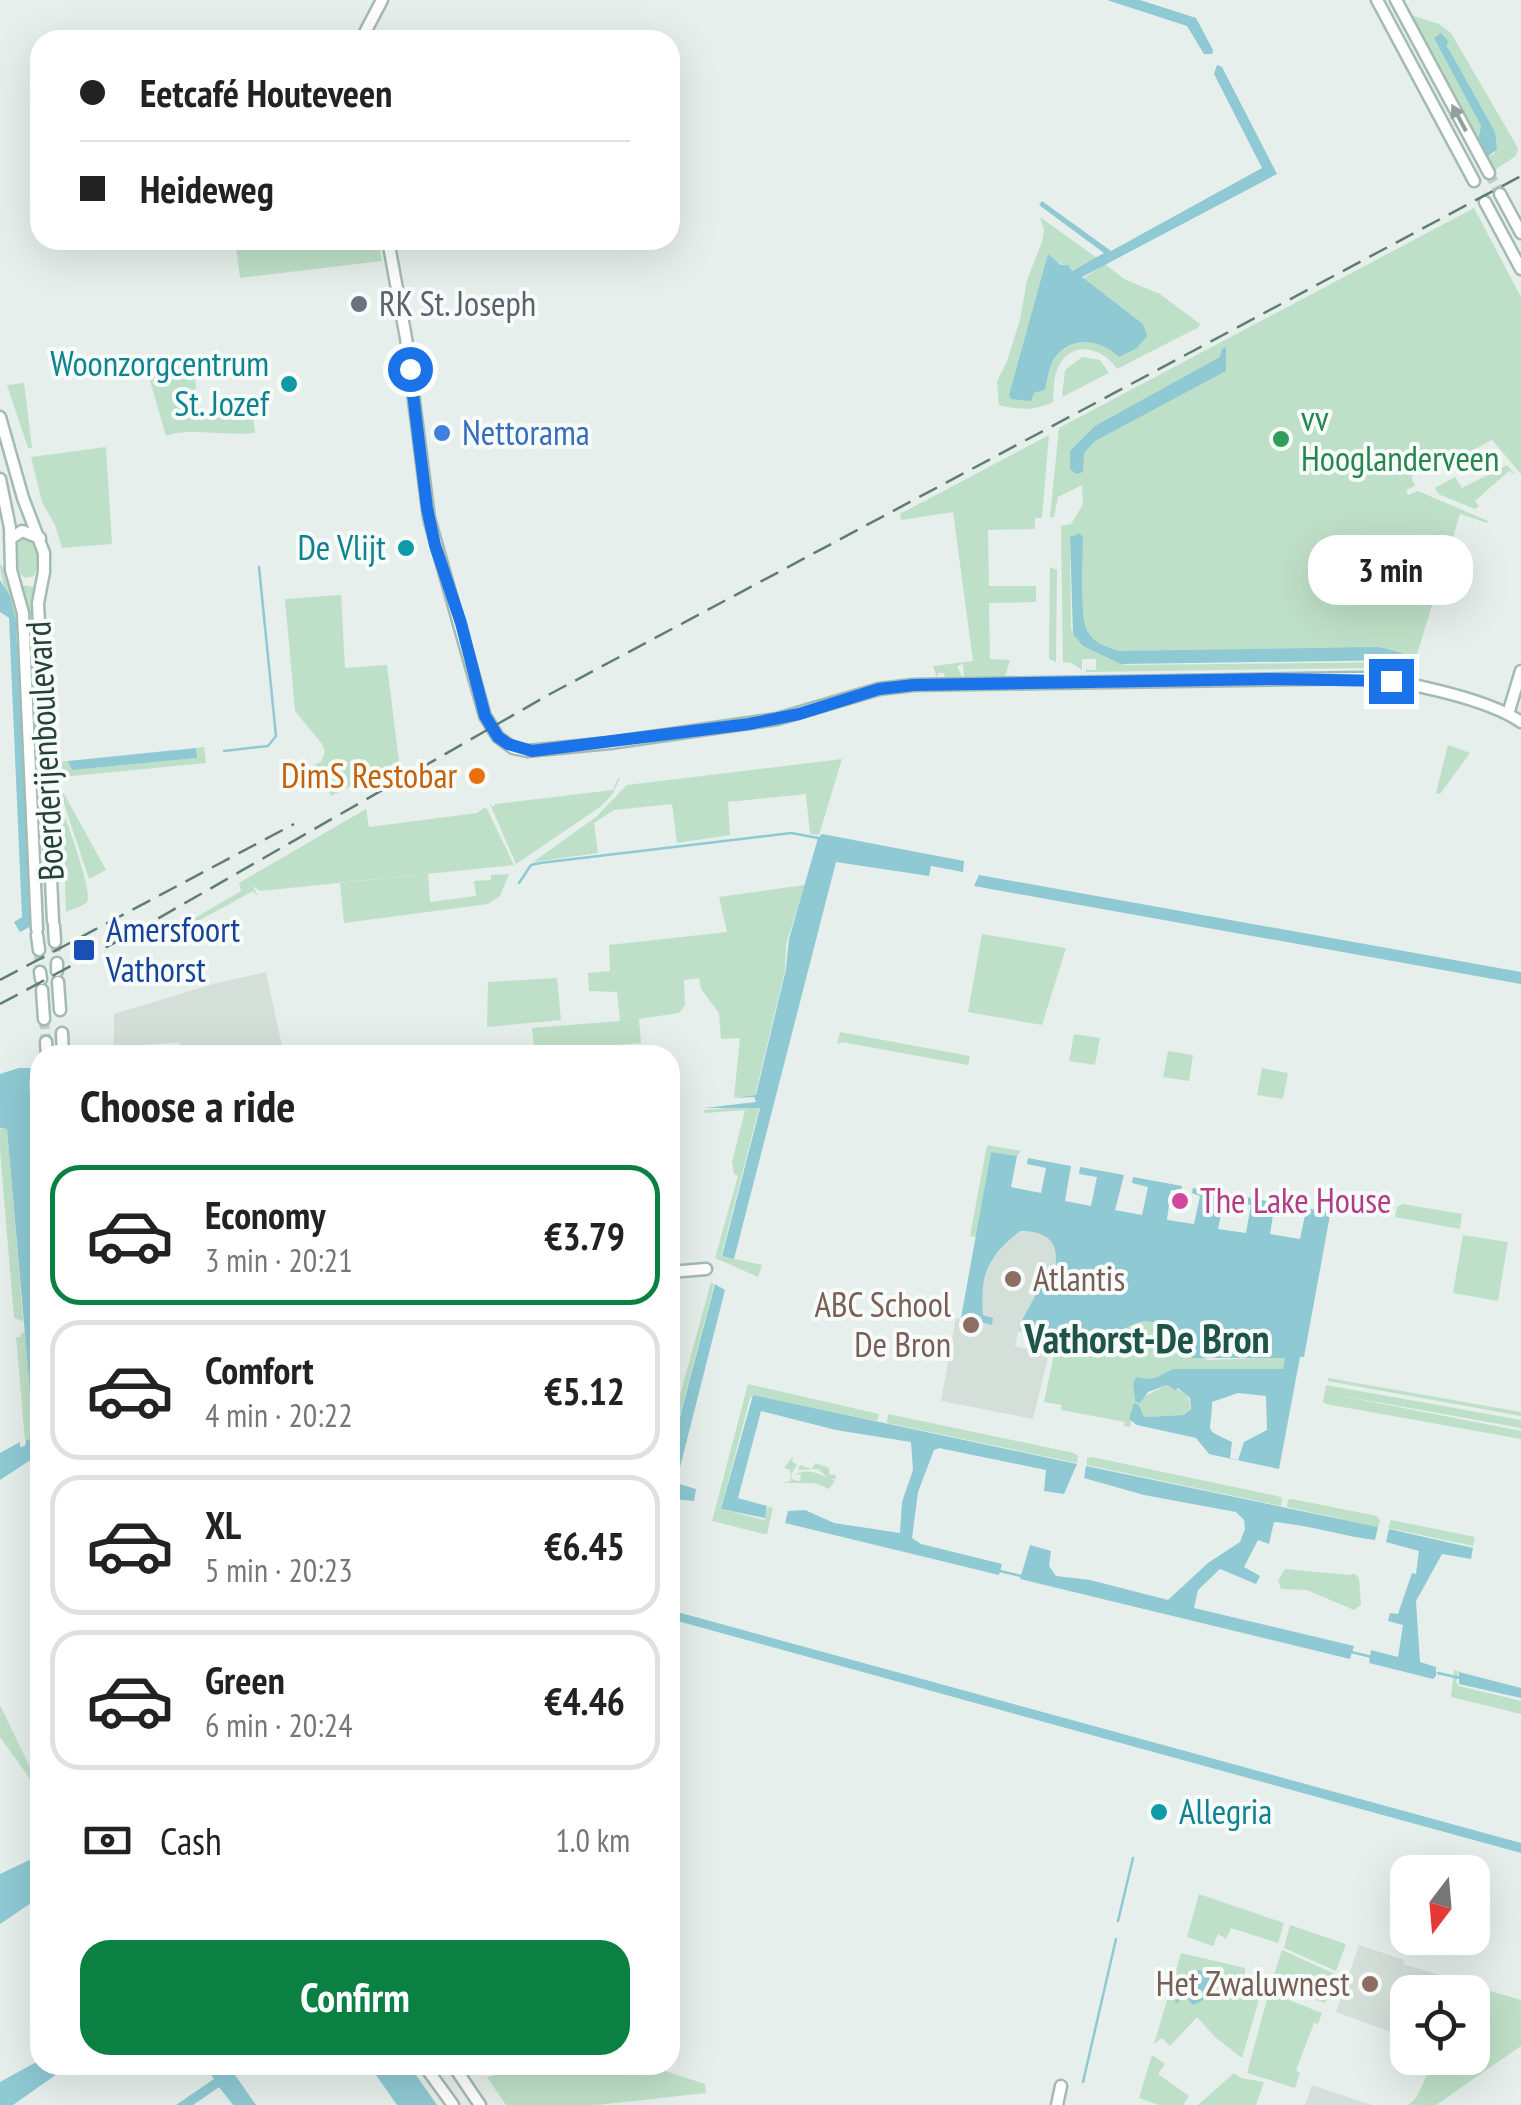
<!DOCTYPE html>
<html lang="en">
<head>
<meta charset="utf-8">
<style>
  :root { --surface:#fff; --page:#f6f6f6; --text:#222; --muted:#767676; --line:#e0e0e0; --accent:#0b8043 }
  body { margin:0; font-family:"PT Sans Narrow",sans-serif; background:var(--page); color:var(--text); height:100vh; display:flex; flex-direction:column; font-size:38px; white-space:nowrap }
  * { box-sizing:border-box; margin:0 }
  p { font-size:32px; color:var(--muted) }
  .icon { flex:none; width:55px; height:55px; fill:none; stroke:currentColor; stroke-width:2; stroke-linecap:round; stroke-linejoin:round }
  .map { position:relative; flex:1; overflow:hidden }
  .sheet { position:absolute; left:30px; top:1045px; width:650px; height:1030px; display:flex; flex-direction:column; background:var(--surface); border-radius:30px; box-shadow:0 10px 40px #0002 }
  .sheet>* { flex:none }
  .hud { position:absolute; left:30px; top:30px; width:650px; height:220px; border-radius:30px; box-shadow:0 10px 40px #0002; display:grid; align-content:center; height:220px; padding:0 50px; background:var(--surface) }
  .needle { width:65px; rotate:196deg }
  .buttons { position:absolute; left:1390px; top:1855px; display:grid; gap:20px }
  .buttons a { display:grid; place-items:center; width:100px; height:100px; border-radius:20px; background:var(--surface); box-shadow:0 10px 40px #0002; font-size:50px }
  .end { position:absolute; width:45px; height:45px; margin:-22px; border:12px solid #1a73e8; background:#fff; box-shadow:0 0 0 5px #fff }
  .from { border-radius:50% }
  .bubble { position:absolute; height:70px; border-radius:30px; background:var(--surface); box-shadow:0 10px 40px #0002; font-size:32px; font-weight:700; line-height:70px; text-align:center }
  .hud b { display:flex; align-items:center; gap:35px; height:95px; font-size:38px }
  .hud b+b { border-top:2px solid var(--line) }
  .hud i { width:25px; height:25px; background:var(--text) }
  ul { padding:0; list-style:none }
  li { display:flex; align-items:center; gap:30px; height:140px; margin:0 20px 15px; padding:0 30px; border:5px solid var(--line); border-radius:30px }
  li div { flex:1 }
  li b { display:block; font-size:38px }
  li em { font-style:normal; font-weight:700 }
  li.selected { border-color:var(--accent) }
  li>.icon { width:90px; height:90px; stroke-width:1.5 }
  h2 { padding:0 50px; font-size:45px; line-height:120px }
  .pay { display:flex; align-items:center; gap:25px; height:110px; padding:0 50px; font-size:38px }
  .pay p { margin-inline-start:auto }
  .button { display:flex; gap:20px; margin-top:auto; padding:20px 50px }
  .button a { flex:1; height:115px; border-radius:30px; background:var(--accent); color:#fff; font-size:40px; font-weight:700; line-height:115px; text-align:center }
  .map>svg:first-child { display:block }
</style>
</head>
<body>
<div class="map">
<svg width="1521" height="2105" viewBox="0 0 1521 2105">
  <rect width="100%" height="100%" fill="#e6efeb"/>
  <path fill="#d4dfda" d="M266,972L284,1055H182L179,1042L114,1048V1014L213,984Z
    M1020,1231L1041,1232L1052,1241L1057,1255L1055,1268L1037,1283L1035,1296L1020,1324L1015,1346L1049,1354L1033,1419L941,1401L956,1318L992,1325L993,1318L983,1316L981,1286L987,1264Z
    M1359,1945L1404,1960L1403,1964L1456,1980L1452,1992H1408L1407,2038L1336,2012Z
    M1312,2085L1372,2105H1305Z"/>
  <path fill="#bfe0c8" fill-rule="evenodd" d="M1408,14L1439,24L1451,33L1514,141L1518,149L1516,156L1493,171L1485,159L1495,153L1446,42L1448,40L1440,46L1481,126L1477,145Z
    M1474,208L1521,297V474L1492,440L1446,465L1443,460L1411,477L1415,486L1406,490L1408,495L1418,491L1488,521L1487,523L1460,514L1418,651L1414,675L1365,668L1086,672L1087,663V670H1096V659H1082V670L1072,663L1063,662L1061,526L1071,524L1083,504L1082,485L1058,497L1054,517H1050L1059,428ZM1070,538L1085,622L1087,633L1073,634L1071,628ZM1111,659L1404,660L1401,662L1126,665Z
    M1040,217L1097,258L1071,271L1048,255L1010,394L1011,399L1045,390C1048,383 1047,374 1051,366C1061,340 1090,337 1112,350L1143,324L1082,279L1105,264L1124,279L1160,294L1200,324L1199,327L1117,369C1103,347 1070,339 1058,368C1053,378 1054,391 1053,402C1033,411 1019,410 999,405L997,382L1007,361L1020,320L1027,280L1042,242L1044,230Z
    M235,240H378L382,261L240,278Z
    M1082,357L1100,360L1109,373L1062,397L1065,370Z
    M194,365L198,411L252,406L255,433C228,436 184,427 166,436L147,370Z
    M24,383L32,448H28L7,385Z
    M1049,435L1042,518H1035V529L988,530L989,586H1036V602L989,603L990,659L1010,660L1005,677L964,678L963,664L957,666L962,677L945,678L944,673H938L937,678L933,666L973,661L953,512L901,520L900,514Z
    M106,447L112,544L62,548L55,525L42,502L31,457Z
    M1507,465L1516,475L1509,471L1475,501L1479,506L1475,509L1438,494L1435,488L1455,477L1462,488Z
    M26,536L33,540L41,559L34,576L26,578C13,572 11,553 17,541Z
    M0,564L6,570L20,610L33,918L29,916L25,772L16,629L18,625C12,611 0,579 0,564Z
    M1050,567L1057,570L1056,662L1049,659Z
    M19,585L36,587L46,811L35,812Z
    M341,595L345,668L387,665L399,761L331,796L315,764L321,762L325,752L322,744L295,711L285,599Z
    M1448,745L1470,753L1440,794L1436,793Z
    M204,747L206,763L62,777V762L68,761L72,770L196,758V748Z
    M842,759L819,835L810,834L806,794L728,802L730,835L677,843L672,804L614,810L594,823L598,853L533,862L596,817L627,785Z
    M618,778H620L612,795L600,807L516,864L490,804L494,807L495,804L613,790Z
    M62,790L106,870L89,879L62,798Z
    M62,807C66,822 93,890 87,902C85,905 71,910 66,912Z
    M486,807L514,865L260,891L253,886L258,896L253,891L191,925L196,935L189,927L180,931L184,929L183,925L241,891L239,883L366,809L369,827L477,813Z
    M428,874L430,902L476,896L474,881L491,880V875L509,874L500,896L488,904L344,923L340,883Z
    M805,885L786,944L785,970L755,1096L734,1097L740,1038L721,1039L719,1013L701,989L699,978L684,980L685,1005L679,1013L639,1019L641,1043L615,1045L616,1055H535L532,1028L620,1021L617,992L589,991L588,973L610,971L609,945L727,932L719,897Z
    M982,934L1066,948L1042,1025L968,1012Z
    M557,978L561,1020L487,1027L488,982Z
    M840,1032L970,1056L968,1065L842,1042L837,1044Z
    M1074,1034L1100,1038L1095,1065L1069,1061Z
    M1168,1051L1193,1055L1189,1081L1163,1077Z
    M1262,1068L1288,1073L1283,1099L1257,1095Z
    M40,1074V1192L29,1084L31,1075Z
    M752,1106L759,1108L721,1256L762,1265L758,1277L715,1258L738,1176L734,1174L732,1162L745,1110L705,1113L704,1110Z
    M7,1128L23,1321L14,1318L0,1150V1129Z
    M987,1145L1021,1151L1017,1156L991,1152L976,1237L970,1236Z
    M1403,1204L1462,1214L1460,1229L1395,1217L1397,1207Z
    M1463,1235L1508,1242L1498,1301L1453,1293Z
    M711,1282L714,1284L711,1297L670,1453V1432Z
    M1146,1319L1182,1334L1190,1354L1209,1360L1286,1357V1366L1284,1369H1174L1163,1377L1133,1384L1135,1401L1167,1385C1181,1390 1194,1395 1189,1413L1185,1415L1144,1417L1139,1405L1133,1409L1130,1427L1124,1426L1125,1422L1061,1410L1062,1405L1044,1402L1057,1339L1018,1331L1020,1324L1055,1333L1068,1327L1092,1332L1094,1328L1115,1334L1131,1323Z
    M21,1333H25L34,1437L25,1440L16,1337H21Z
    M1328,1378L1521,1412V1416L1328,1381Z
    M748,1384L879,1414L877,1421L753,1395L750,1398L721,1509L764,1520L768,1507L773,1508L767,1534H764L712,1521Z
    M1326,1385L1521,1420V1428L1332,1394L1521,1431V1439L1326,1404L1323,1402Z
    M888,1414L1074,1453L1078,1456L1077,1463L887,1423Z
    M793,1456L792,1461L797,1465L791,1475L793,1480L800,1481L801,1474L795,1475C805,1468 819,1473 828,1478L818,1469L798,1470L800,1465L812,1469L815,1463L829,1468V1474L836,1475L835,1479H831L835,1481L829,1489L815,1483H782L791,1481L790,1470L784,1468Z
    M1092,1457L1277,1496L1282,1498L1281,1506L1087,1465V1458Z
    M1292,1499L1377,1516L1380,1521L1378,1527L1287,1507L1288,1500Z
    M1391,1520L1475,1537L1473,1546L1388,1528Z
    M1285,1569L1351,1575L1354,1573L1359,1578L1361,1605L1354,1610L1307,1590L1281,1589L1278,1581Z
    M1454,1670L1521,1685L1459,1671L1456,1682L1459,1686L1521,1701V1714L1451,1697Z
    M0,1705L38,1784L35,1786L0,1737Z
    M1199,1894L1284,1923L1278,1943L1231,1928L1226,1939L1218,1934L1213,1946L1187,1937Z
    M1290,1925L1346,1944L1336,1971L1284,1948Z
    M1282,1950L1335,1974L1325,2003L1271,1984Z
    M1181,1953L1245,1968V1979L1262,1989L1242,2058L1215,2037L1197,2017L1170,2046L1162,2038L1154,2044Z
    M1459,1982L1521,2000V2046L1436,2105H1408L1416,2098L1435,2058H1472V1992H1456Z
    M1269,1992L1322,2013L1318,2024L1314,2023L1296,2070L1300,2073L1295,2088L1247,2073Z
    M1152,2055L1165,2064L1158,2074L1189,2096L1183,2105H1159L1139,2098Z
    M535,2065H647L705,2084L706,2093L597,2105H506L487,2077Z
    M1234,2073L1241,2078L1264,2082L1256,2105H1198Z"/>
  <path fill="#8ec9d4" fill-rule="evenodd" d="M1107,0H1140L1196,18L1213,50L1212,54H1204L1187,26Z
    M1441,33L1448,41L1447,46L1495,132L1497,149L1485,159L1477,145L1481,126L1434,38Z
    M1217,65L1222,67L1277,174L1082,277L1143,324L1147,336L1137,348L1119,357C1101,339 1070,335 1054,359C1048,369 1048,380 1045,390L1034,393L1031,401L1011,399L1009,395L1048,254L1061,265H1068L1072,271L1104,253L1039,205L1042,201L1111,251L1262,168L1214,74Z
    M1226,347V371L1095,441L1084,453L1083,472L1076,474L1070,469V451L1095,426L1220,357L1222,349Z
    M1080,533L1083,538C1083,558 1078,622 1090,635C1096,644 1109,648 1119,651L1378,647L1402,653L1404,660L1121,664L1083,646L1073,634L1070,537Z
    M0,580L10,596L18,628L16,630L25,772L29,915L33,925L20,932L14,922L22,917L9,618L0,612Z
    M196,748L197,758L72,770L68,761Z
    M822,834L964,861L963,872L931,866L929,876L836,862L734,1259L722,1256L760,1108H704L756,1102L754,1097L732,1098L756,1095L786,969L789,939L818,838Z
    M979,875L1521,972V984L974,886Z
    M19,1068H40V1074L31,1075L29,1084L40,1192V1471L38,1465L29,1461L0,1480V1453L20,1442V1447L25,1446L26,1440L34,1437L7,1129L0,1128V1074Z
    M991,1152L1017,1156L1011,1187L1041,1193L1046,1168L1027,1164L1028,1158L1071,1166L1065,1201L1091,1206L1097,1177L1079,1174L1080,1167L1124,1175L1115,1210L1142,1215L1148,1187L1132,1183L1133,1177L1182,1186L1181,1191L1171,1190L1167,1220L1194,1224L1200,1196L1192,1193L1193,1188L1225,1194L1218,1229L1246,1233L1251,1205L1235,1202L1236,1195L1283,1204L1282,1210L1274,1209L1270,1234L1300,1239L1305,1215L1294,1212L1295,1206L1327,1212L1330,1215L1304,1357H1300L1279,1469L1209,1454L1196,1438L1137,1425L1129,1419L1134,1403L1139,1405L1144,1417L1184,1415L1191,1409L1190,1398L1178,1388L1175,1390L1167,1385L1148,1392L1140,1403L1135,1401L1133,1384L1136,1377C1158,1382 1158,1375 1174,1369H1283L1285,1358H1192L1182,1334C1143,1318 1149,1315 1113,1335V1332L1094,1328L1093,1332L1068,1327L1056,1333L1020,1324L1035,1296L1037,1283L1055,1268C1060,1241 1046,1231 1020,1231C987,1259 980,1272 983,1315L993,1318L992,1325L961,1318ZM1238,1393L1266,1396L1267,1430L1244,1442L1238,1460L1230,1458L1232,1442C1201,1427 1212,1435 1212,1402Z
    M715,1284L725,1290L676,1483L696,1489L694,1501L673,1499L676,1512L670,1536V1455Z
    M753,1395L1077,1464L1064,1494L1044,1491L1046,1470L939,1448L934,1450L918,1492L912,1538L921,1544L1002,1564L999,1575L785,1523L788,1511L805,1510L834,1523L900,1533L902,1502L913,1470L911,1442L836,1430L761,1411L738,1498L767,1506L765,1518L721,1509Z
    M1086,1466L1378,1527L1375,1540C1341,1536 1309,1525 1274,1522L1269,1544L1258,1540L1244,1567L1260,1576L1256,1584L1220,1569L1198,1590L1194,1608L1354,1646L1350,1659L1020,1579L1030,1545L1051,1551L1049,1566L1056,1576L1090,1580L1168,1600L1208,1563L1240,1542L1245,1529L1244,1520L1236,1512L1144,1495L1084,1478Z
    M1389,1529L1473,1548L1471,1559L1442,1554L1416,1601L1420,1662L1436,1667V1676L1433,1679L1369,1663L1371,1650L1398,1657L1403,1625L1388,1621L1390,1613L1398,1614L1412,1573L1416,1574L1419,1551L1386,1542Z
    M670,1610L1521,1843V1853L670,1619Z
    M1459,1672L1521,1688V1698L1459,1684Z
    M40,1855V1897L0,1924V1874Z
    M1199,1970L1205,1971C1213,1981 1212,1987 1207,1998L1193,2005L1184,1995L1187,1988L1183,1979L1187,1973Z
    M40,2060V2065H70L13,2105H0V2082Z
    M205,2065H228L256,2105H233L219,2087L193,2105H176L214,2079Z
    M369,2065H409L437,2105H397Z"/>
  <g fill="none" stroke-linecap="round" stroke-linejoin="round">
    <path stroke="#8ec9d4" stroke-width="2.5" d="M224,751L268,746L276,736L259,567
      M519,883L531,865L540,863L791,833L818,838
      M1000,1571L1021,1576
      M1351,1652L1372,1657
      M1438,1673L1460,1678
      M1118,1921L1133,1858
      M1176,2002L1184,1995
      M1083,2082L1116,1939"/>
    <path stroke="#bfccc8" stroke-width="10" stroke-dasharray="10 5" stroke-linecap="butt" d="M1489,173L1500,194
      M55,942L57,963
      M39,950L40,972
      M44,1019L46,1042"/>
    <defs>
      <path id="secondary" d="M1377,0L1474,181
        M1396,0L1489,173
        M361,40L382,0
        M1500,194L1521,233
        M1485,202L1521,269
        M388,240L406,338L429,518L485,716L498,737L513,748L527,751L610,743L777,719L879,689L913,685L1364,678C1405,681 1488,699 1521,722
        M0,417L23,498L44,553V572L38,603L53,921
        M0,479L10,528L11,570L23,613L37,929
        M10,539L22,531L40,538
        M1508,714L1521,671
        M54,926L55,942
        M37,935L39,950
        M57,963V971
        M40,972L41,979
        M58,982L60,1010
        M42,990L44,1019
        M62,1033L63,1055
        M46,1042L47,1055
        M670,1272L706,1269
        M424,2065L453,2105
        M453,2065L480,2105
        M1057,2105L1061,2086"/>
    </defs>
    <use href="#secondary" stroke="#a4bbb3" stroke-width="15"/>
    <use href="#secondary" stroke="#fff" stroke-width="10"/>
    <path stroke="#5f7d75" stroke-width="2.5" stroke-dasharray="20 10" stroke-linecap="butt" d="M0,980L294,824
      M0,1004L138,930L550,694L1521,176"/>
  </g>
  <defs><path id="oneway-solid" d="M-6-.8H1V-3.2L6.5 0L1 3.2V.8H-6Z" transform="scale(2.5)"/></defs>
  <use fill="#92a09c" href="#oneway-solid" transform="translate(1459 118) rotate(-118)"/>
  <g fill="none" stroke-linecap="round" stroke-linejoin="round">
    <path stroke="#1a73e8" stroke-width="12" d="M410,369L427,508L435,545L461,623L485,716L498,737L508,744L532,751L749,724L799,714L879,689L914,685L1270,679L1391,681"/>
  </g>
  <circle fill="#6b7280" stroke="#f7fbf9" stroke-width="4" cx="359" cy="304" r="10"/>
  <g fill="#0f9aa8" stroke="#f7fbf9" stroke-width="4">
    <circle cx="289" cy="384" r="10"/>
    <circle cx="406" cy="548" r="10"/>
    <circle cx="1159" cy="1812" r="10"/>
  </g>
  <circle fill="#3f7fe0" stroke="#f7fbf9" stroke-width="4" cx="442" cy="433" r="10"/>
  <circle fill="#2e9e5b" stroke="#f7fbf9" stroke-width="4" cx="1281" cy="439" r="10"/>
  <circle fill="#e8710a" stroke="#f7fbf9" stroke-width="4" cx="477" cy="776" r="10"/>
  <rect fill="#1a4fb4" stroke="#f7fbf9" stroke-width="4" x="72" y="938" width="24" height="24" rx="5"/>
  <circle fill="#d1479c" stroke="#f7fbf9" stroke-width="4" cx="1180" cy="1201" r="10"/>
  <g fill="#8d6e63" stroke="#f7fbf9" stroke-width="4">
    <circle cx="1013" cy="1279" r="10"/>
    <circle cx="971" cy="1325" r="10"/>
    <circle cx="1370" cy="1984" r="10"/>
  </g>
  <g text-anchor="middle" stroke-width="8" stroke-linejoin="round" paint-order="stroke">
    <g font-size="35" fill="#5b616d" stroke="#f7fbf9" text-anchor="start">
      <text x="379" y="316">RK St. Joseph</text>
    </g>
    <g font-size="35" fill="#0d838f" stroke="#f7fbf9" text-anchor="end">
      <text x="269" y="376">Woonzorgcentrum<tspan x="269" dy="40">St. Jozef</tspan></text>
      <text x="386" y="560">De Vlijt</text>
      <text x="1179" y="1824" text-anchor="start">Allegria</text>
    </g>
    <g font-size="35" fill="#27864d" stroke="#f7fbf9" text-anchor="start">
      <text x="1301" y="431">vv<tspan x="1301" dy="40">Hooglanderveen</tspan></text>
    </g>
    <g font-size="35" fill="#366cbe" stroke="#f7fbf9" text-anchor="start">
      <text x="462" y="445">Nettorama</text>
    </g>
    <g font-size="35" fill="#24423a" stroke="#f7fbf9">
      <text transform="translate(45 751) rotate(-93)" y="12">Boerderijenboulevard</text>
    </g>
    <g font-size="35" fill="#c56008" stroke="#f7fbf9" text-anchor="end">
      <text x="457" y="788">DimS Restobar</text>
    </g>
    <g font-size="35" fill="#164399" stroke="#f7fbf9" text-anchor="start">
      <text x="106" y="942">Amersfoort<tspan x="106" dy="40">Vathorst</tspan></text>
    </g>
    <g font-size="35" fill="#b23c85" stroke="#f7fbf9" text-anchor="start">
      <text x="1200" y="1213">The Lake House</text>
    </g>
    <g font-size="35" fill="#785e54" stroke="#f7fbf9" text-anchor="end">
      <text x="1033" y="1291" text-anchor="start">Atlantis</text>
      <text x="951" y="1317">ABC School<tspan x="951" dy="40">De Bron</tspan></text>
      <text x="1350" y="1996">Het Zwaluwnest</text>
    </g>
    <g font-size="40" font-weight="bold" fill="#1f5548" stroke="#f7fbf9">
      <text x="1147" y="1353">Vathorst-De Bron</text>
    </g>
  </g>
</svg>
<div class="buttons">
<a><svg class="needle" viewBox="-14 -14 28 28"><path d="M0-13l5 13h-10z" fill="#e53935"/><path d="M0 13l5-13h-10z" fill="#767676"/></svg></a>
<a><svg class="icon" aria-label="locate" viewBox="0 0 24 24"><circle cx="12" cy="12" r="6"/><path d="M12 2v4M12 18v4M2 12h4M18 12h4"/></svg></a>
</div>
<i class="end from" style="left:410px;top:369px"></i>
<i class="end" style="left:1391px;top:681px"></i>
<div class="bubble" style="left:1308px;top:535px;width:165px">3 min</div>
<div class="hud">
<b><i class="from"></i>Eetcafé Houteveen</b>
<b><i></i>Heideweg</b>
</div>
<section class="sheet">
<h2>Choose a ride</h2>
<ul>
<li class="selected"><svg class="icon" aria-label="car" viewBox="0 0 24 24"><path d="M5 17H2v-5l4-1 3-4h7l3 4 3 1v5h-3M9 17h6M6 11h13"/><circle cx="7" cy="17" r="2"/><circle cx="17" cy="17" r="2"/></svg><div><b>Economy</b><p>3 min · 20:21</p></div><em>€3.79</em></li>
<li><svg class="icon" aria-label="car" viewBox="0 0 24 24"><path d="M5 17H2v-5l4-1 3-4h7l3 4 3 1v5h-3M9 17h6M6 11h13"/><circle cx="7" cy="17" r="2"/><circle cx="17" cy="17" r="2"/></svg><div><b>Comfort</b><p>4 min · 20:22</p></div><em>€5.12</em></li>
<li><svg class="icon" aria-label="car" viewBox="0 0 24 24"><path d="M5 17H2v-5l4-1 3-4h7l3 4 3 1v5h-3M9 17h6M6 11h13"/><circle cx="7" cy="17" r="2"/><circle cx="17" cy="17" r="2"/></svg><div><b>XL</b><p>5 min · 20:23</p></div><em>€6.45</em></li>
<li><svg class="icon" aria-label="car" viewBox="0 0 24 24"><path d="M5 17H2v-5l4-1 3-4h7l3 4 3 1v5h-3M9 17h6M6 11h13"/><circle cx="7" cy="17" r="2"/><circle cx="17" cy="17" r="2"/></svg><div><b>Green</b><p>6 min · 20:24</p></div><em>€4.46</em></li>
</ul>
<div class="pay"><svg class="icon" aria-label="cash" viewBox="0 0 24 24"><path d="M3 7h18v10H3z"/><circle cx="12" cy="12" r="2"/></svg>Cash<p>1.0 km</p></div>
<div class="button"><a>Confirm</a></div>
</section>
</div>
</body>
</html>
